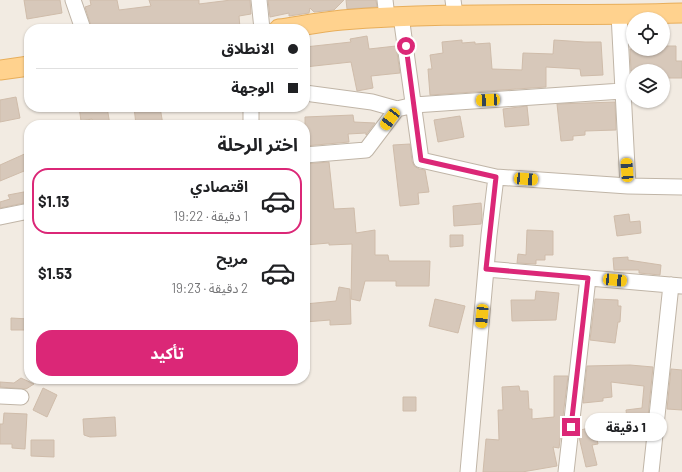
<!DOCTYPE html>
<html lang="ar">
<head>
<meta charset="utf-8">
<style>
  :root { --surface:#fff; --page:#f6f6f6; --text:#202124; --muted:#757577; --line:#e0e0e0; --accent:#db2777 }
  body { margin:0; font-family:Barlow,"Noto Sans Arabic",sans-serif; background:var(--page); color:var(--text); direction:rtl; height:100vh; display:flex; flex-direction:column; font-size:15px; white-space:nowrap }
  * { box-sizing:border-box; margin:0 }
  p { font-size:13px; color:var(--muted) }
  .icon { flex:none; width:22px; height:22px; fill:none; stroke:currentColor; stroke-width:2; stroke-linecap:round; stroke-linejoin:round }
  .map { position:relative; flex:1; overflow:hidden; direction:ltr }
  .side { position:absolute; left:24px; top:120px; width:286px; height:264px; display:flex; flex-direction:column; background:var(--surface); border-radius:16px; box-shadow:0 1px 3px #0004; direction:rtl }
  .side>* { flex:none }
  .top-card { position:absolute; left:24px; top:24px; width:286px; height:88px; border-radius:16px; box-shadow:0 1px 3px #0004; direction:rtl; display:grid; align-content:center; height:88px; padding:0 12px; background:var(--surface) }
  .buttons { position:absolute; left:626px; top:12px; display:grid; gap:8px }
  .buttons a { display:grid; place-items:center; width:44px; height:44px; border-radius:50%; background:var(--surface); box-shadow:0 1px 3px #0004; font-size:20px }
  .end { position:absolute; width:18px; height:18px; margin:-9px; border:5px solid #db2777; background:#fff; box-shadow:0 0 0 2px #fff }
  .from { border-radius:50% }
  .bubble { position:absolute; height:28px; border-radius:14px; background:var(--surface); box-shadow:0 1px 3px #0004; font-size:13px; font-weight:700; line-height:28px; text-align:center; direction:rtl }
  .car { position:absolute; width:12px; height:24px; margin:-12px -6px; border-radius:5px; box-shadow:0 0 3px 1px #0007; background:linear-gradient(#f5c518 24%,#345 0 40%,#f5c518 0 76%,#345 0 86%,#f5c518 0) }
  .top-card b { display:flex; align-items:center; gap:14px; height:38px; font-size:15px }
  .top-card b+b { border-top:1px solid var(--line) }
  .top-card i { width:10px; height:10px; background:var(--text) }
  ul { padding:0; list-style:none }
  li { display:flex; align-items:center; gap:12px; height:66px; margin:0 8px 6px; padding:0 4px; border:2px solid transparent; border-radius:16px }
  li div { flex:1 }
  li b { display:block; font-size:15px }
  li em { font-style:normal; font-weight:700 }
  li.current { border-color:var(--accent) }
  li>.icon { width:36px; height:36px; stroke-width:1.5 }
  h2 { padding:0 12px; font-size:18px; line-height:48px }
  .primary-button { display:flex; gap:8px; margin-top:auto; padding:8px 12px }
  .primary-button a { flex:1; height:46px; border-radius:16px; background:var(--accent); color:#fff; font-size:16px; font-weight:700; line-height:46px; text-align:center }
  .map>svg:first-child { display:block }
</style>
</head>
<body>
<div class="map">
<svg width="682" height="472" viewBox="0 0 682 472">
  <rect width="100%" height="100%" fill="#f2ebe2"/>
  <path fill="#d7c8ba" stroke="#cfbcaa" d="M24,0H60L62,13L27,19Z
    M90,0H117L119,10L151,6L149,0H199V4L231,0H250L251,14L239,16L240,28L233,29H228V27L216,28V26L197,29H92L85,7L91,5Z
    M268,0H344L334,10L314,12L310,8L309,13L289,16V13L270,17Z
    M346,0H376L377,7L347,9Z
    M367,36L369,49L396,46L400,73L371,76L373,88L357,91L351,62L305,67V47L351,42L350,39Z
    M462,40V43L475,42V44L490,43L492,69L522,70L523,53L553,54L554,40L585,42H601L603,75L581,76L580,69L546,67V87L430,95L428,69H432L430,55L443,53L442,42Z
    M663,46H676V61H682V78H663V71H631L630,49H663Z
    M16,97L20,118L0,122V100Z
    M615,102L616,130L585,131V135L573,136V140L561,141L557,104Z
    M527,106L529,125L505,127L503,109Z
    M79,107H107L110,125H93L92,119L81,121Z
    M134,107H160L163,125H136Z
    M353,115L354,122L375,123L366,135V133L348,134L349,142L305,146V117Z
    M460,116L464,137L438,142L434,120Z
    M410,144L412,161L414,166L419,169L425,170L429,192L418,193L419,204L400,206L393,145Z
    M29,152V169L0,181V165Z
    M329,162L334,209L354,208L356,233L375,230V255H388L389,261H430L429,286H396V281H365L360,301L351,299L352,244L329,245V243L305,245V164Z
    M29,191V202L0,208V202L10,199L8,195Z
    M481,203L482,215L481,224L454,226L453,206Z
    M629,214L630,222L640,221L641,233L617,236L614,216Z
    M527,230L553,231V255H545V260H536V264L517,263L518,254L526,255Z
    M450,235H463V246L450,247Z
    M628,257V260L661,265L660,275L639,273V270H614L613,258Z
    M339,287L350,289L351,324L330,325V320L305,322V304L336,301Z
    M536,291L559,293L556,320L512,321L511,300H535Z
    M435,299L465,306L458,333L429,326Z
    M595,299L618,300V306H621L620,322H618L615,343L590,340Z
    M11,318L29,319V330H11Z
    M630,365L653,367L647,426L628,428L626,410L642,408L644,386L611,382L612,397L603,398V401L583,403L587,366Z
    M671,369L682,370V410L667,409Z
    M554,376H568L559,448L553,447L557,466L522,472H483L486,439L499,440L498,410H503L502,387L519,386L520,391H528L529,409H532V419L554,417Z
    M21,378L34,384L26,389L0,387V382L14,383Z
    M43,388L57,395L47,417L33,410Z
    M403,397H416V411H403Z
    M4,413L27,414L25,449L12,448V444H0V424H3Z
    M115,417L116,436L90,437L84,435L83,419Z
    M594,427L598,444L592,445L597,465L586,467L579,437L580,430Z
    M31,440H54V457L31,456Z"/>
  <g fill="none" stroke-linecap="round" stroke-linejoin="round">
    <defs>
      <path id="minor" d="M73,0L83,29
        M259,0L262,29
        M385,0L387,17
        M453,0L455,14
        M619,14L628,186
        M401,16L421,160L496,177L489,235L468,472
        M305,93L372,102L397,109
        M251,107V125
        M305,155L366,150L397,109L414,105L622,91
        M496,177L628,186L682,187
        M0,217L29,211
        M486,269L682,286
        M0,396L21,397
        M566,472L588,278
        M651,472L671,285"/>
      <path id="major" d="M279,29C300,26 321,22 342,20C455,11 569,17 682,13
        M0,70L29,66"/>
    </defs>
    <use href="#minor" stroke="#c0b5a7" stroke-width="17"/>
    <use href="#major" stroke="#e8ae5a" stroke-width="21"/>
    <use href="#minor" stroke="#fff" stroke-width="15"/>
    <use href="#major" stroke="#ffd28e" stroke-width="19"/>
  </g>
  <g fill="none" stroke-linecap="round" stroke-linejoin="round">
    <path stroke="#db2777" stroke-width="5" d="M406,46L421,160L496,177L486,269L588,278L571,427"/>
  </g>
</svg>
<div class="buttons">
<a><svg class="icon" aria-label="locate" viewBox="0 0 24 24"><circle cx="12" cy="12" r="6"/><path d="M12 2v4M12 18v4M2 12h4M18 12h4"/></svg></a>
<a><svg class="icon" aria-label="layers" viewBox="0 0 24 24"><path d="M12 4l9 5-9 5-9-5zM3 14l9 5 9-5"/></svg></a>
</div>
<i class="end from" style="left:406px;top:46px"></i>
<i class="end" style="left:571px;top:427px"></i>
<div class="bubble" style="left:585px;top:413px;width:82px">1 دقيقة</div>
<i class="car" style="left:488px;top:100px;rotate:267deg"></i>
<i class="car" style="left:390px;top:119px;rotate:217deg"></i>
<i class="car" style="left:627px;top:170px;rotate:356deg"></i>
<i class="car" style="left:526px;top:179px;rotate:94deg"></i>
<i class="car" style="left:615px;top:280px;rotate:95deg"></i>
<i class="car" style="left:482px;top:316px;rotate:185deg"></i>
<div class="top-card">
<b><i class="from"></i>الانطلاق</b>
<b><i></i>الوجهة</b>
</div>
<section class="side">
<h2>اختر الرحلة</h2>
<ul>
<li class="current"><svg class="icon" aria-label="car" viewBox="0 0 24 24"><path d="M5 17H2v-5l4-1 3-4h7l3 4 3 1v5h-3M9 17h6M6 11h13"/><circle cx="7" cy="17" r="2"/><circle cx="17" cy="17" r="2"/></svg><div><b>اقتصادي</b><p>1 دقيقة · 19:22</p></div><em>$1.13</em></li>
<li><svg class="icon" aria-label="car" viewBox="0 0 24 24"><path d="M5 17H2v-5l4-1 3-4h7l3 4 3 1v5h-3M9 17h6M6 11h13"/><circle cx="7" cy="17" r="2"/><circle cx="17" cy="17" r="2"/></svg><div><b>مريح</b><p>2 دقيقة · 19:23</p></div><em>$1.53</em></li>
</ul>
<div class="primary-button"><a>تأكيد</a></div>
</section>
</div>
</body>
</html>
